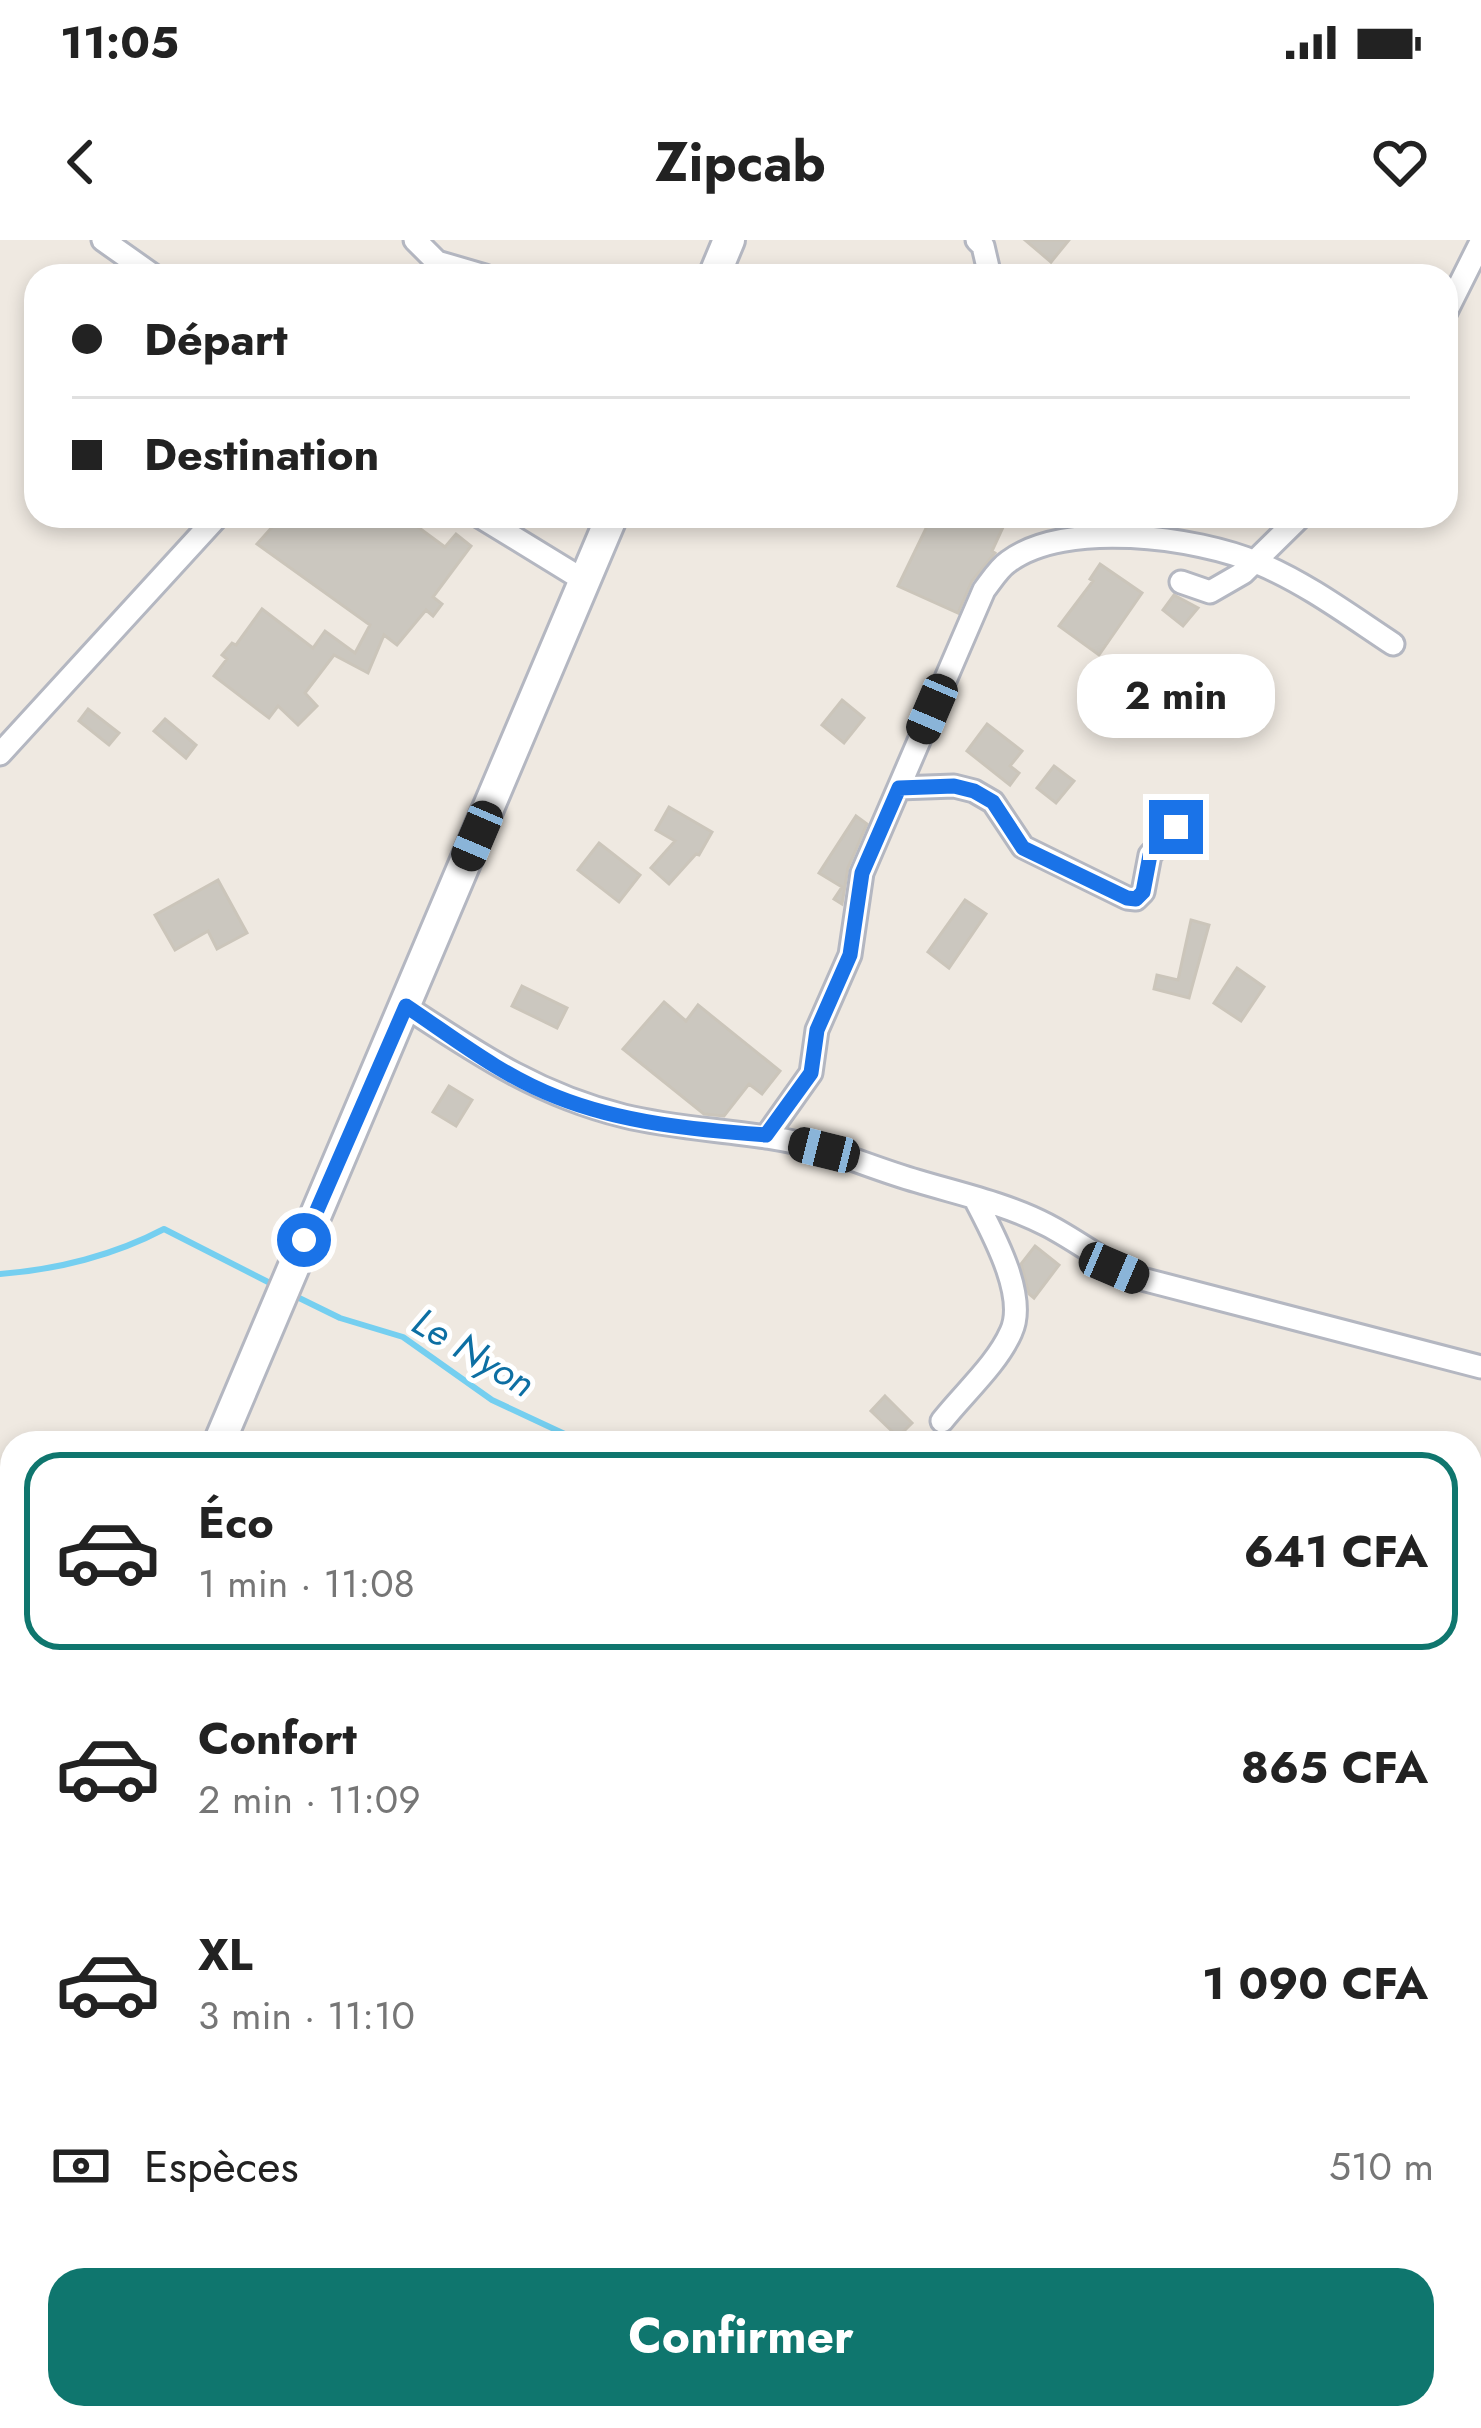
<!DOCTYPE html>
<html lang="fr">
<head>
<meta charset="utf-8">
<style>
  :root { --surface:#fff; --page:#f2f2f2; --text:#222; --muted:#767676; --line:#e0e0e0; --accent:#0f766e }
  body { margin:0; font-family:Jost,sans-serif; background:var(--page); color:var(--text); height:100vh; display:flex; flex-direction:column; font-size:45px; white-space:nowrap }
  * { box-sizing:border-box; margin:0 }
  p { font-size:39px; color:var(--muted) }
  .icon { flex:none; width:66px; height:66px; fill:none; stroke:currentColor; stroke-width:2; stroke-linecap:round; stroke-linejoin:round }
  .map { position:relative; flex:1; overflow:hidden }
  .panel { position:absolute; left:0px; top:1191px; width:1482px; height:999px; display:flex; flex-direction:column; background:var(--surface); border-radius:36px 36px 0 0; box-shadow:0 6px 18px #0003 }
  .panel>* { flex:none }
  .banner { position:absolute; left:24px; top:24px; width:1434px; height:264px; border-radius:36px; box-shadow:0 6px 18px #0003; display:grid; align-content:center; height:264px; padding:0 48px; background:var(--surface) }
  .end { position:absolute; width:54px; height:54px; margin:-27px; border:15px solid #1a73e8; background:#fff; box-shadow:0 0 0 6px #fff }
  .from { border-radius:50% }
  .bubble { position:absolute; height:84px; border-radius:36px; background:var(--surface); box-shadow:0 6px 18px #0003; font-size:39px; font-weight:700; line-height:84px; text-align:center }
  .car { position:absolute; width:36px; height:72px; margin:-36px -18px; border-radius:15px; box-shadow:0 0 9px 3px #0007; background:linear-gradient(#222 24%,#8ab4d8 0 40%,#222 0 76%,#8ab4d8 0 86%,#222 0) }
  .banner b { display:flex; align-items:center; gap:42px; height:114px; font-size:45px }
  .banner b+b { border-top:3px solid var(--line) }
  .banner i { width:30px; height:30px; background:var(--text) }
  ul { padding:21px 0 0; list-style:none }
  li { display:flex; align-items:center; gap:36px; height:198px; margin:0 24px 18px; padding:0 24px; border:6px solid transparent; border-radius:36px }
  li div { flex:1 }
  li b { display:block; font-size:45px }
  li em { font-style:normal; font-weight:700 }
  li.current { border-color:var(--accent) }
  li>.icon { width:108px; height:108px; stroke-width:1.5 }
  .pay { display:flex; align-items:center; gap:30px; height:132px; padding:0 48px; font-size:45px }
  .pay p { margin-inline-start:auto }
  .cta { display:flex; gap:24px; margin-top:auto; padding:24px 48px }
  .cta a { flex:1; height:138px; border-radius:36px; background:var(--accent); color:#fff; font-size:48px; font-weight:700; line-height:138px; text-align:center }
  .status { display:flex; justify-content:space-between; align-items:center; height:84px; padding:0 60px; background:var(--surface); direction:ltr }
  .status svg { height:33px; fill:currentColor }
  header { display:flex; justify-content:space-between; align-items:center; height:156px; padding:0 48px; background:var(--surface); font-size:54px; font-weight:700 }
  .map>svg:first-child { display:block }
</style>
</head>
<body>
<div class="status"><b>11:05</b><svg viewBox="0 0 49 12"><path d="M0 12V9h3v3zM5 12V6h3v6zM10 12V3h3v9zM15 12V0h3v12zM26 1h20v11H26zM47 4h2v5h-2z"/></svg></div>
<header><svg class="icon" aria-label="back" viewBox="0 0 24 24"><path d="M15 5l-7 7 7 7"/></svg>Zipcab<svg class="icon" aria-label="heart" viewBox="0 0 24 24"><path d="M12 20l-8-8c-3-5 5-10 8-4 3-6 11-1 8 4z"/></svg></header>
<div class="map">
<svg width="1481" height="2188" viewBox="0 0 1481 2188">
  <rect width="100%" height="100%" fill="#efe9e1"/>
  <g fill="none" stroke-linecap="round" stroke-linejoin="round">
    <path stroke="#75cff0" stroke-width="6" d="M0,1034C56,1030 115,1015 164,989L274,1045
      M291,1054L340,1078L403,1097L492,1160L584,1203
      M1470,1506L1481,1498
      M1034,2178L1050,2188
      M1393,2188L1396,2178"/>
  </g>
  <path fill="#cbc7bf" stroke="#cbc5ba" stroke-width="3" d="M1025,0H1069L1051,22Z
    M282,276H403L445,307L456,294L471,306L433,357L442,364L433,376L426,370L397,405L384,395L368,433L334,415L305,453L317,466L298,485L278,466L269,478L214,436L227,419L222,415L232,403L236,405L262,369L313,408L325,391L355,413L370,385L257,304Z
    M932,276H984L1004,285L992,311L995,313L972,341L958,373L898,346Z
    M1100,324L1142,353L1099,415L1059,386L1093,341L1090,339Z
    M1174,355L1198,368L1183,386L1163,370Z
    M842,460L864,478L844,503L822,485Z
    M88,469L119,493L109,505L79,481Z
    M165,479L196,505L186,518L154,491Z
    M987,484L1022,511L1010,526L1019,533L1010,545L967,511Z
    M1054,526L1074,541L1056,563L1037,548Z
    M669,567L712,592L699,615L696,614L669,644L651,628L675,601L656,590Z
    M856,576L867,584L848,628L842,664L834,659L842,647L819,633Z
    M599,603L640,635L619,662L578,630Z
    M218,640L247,693L217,709L208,691L175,710L155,675Z
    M965,660L986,674L949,728L928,712Z
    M1191,680L1209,685L1189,758L1154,749L1157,735L1178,740Z
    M1237,728L1264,747L1241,781L1214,763Z
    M522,746L567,768L557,788L512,766Z
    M664,762L686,781L698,765L780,831L762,854L749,844L724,876L704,874L623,809Z
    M449,846L472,860L456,886L433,872Z
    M1035,1006L1059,1025L1034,1058L1029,1054L1021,1024Z
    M885,1156L912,1183L898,1197L871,1171Z"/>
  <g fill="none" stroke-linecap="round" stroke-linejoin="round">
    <defs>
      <path id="minor" d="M103,0L154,36
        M415,0L437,22L485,36
        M977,0L983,6L990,36
        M1446,72L1481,2
        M479,276L585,341
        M1181,342L1210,352L1243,333L1301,276
        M0,514L218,276
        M899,548L954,546L974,551L993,562L1023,607L1127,658L1136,659L1143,652L1150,615L1176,587
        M405,766C478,814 538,855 624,876C689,892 757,890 822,909C854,919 885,932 917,941C960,954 1007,964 1047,985C1080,1002 1107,1025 1142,1039L1481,1127
        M767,895L811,833L817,790L850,715L862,633L984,350C991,341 999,328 1008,322C1065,279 1196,297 1258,323C1306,343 1349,375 1393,404
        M942,1181C964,1153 997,1124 1011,1092C1028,1056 992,992 975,959
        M690,2178L707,2188"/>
      <path id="secondary" d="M714,36L729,0
        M219,1203L612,276
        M0,1725L12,1697"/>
    </defs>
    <use href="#minor" stroke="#b4b7c1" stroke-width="27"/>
    <use href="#secondary" stroke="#b4b7c1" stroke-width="36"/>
    <use href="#minor" stroke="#fff" stroke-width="21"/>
    <use href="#secondary" stroke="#fff" stroke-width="30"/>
  </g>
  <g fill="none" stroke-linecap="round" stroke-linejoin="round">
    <path stroke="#1a73e8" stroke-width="15" d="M304,1000L406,766C454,798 502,836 557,857C622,883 697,890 766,895L811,833L817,790L850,715L862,633L899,548L954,546L974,551L993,562L1023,608L1127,658L1136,659L1143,652L1150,615L1176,587"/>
  </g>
  <g text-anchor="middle" stroke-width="10" stroke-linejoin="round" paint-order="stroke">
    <g font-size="39" font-style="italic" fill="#0d6fa3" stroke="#fff">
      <text transform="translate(474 1112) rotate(31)" y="14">Le Nyon</text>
    </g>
  </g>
</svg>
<i class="end from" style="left:304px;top:1000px"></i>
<i class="end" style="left:1176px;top:587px"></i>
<div class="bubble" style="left:1077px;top:414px;width:198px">2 min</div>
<i class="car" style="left:932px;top:469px;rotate:203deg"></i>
<i class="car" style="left:477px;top:596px;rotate:203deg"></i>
<i class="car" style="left:824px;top:910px;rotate:284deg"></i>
<i class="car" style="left:1114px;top:1028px;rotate:113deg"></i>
<div class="banner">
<b><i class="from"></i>Départ</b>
<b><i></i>Destination</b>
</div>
<section class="panel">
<ul>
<li class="current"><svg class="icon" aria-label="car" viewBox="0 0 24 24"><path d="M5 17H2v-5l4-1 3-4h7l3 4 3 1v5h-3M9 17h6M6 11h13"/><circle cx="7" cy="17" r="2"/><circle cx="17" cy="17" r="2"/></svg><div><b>Éco</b><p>1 min · 11:08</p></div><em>641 CFA</em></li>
<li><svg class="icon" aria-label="car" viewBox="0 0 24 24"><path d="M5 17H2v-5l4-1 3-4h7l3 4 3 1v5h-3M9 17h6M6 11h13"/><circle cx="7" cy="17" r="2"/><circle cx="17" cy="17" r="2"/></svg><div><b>Confort</b><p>2 min · 11:09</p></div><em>865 CFA</em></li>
<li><svg class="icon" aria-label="car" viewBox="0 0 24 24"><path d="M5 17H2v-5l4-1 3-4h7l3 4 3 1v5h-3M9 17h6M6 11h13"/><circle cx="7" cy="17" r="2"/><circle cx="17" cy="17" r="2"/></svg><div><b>XL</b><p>3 min · 11:10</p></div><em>1 090 CFA</em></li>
</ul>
<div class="pay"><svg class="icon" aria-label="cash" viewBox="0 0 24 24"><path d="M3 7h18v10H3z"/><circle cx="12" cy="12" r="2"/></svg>Espèces<p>510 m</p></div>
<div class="cta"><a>Confirmer</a></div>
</section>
</div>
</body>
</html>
